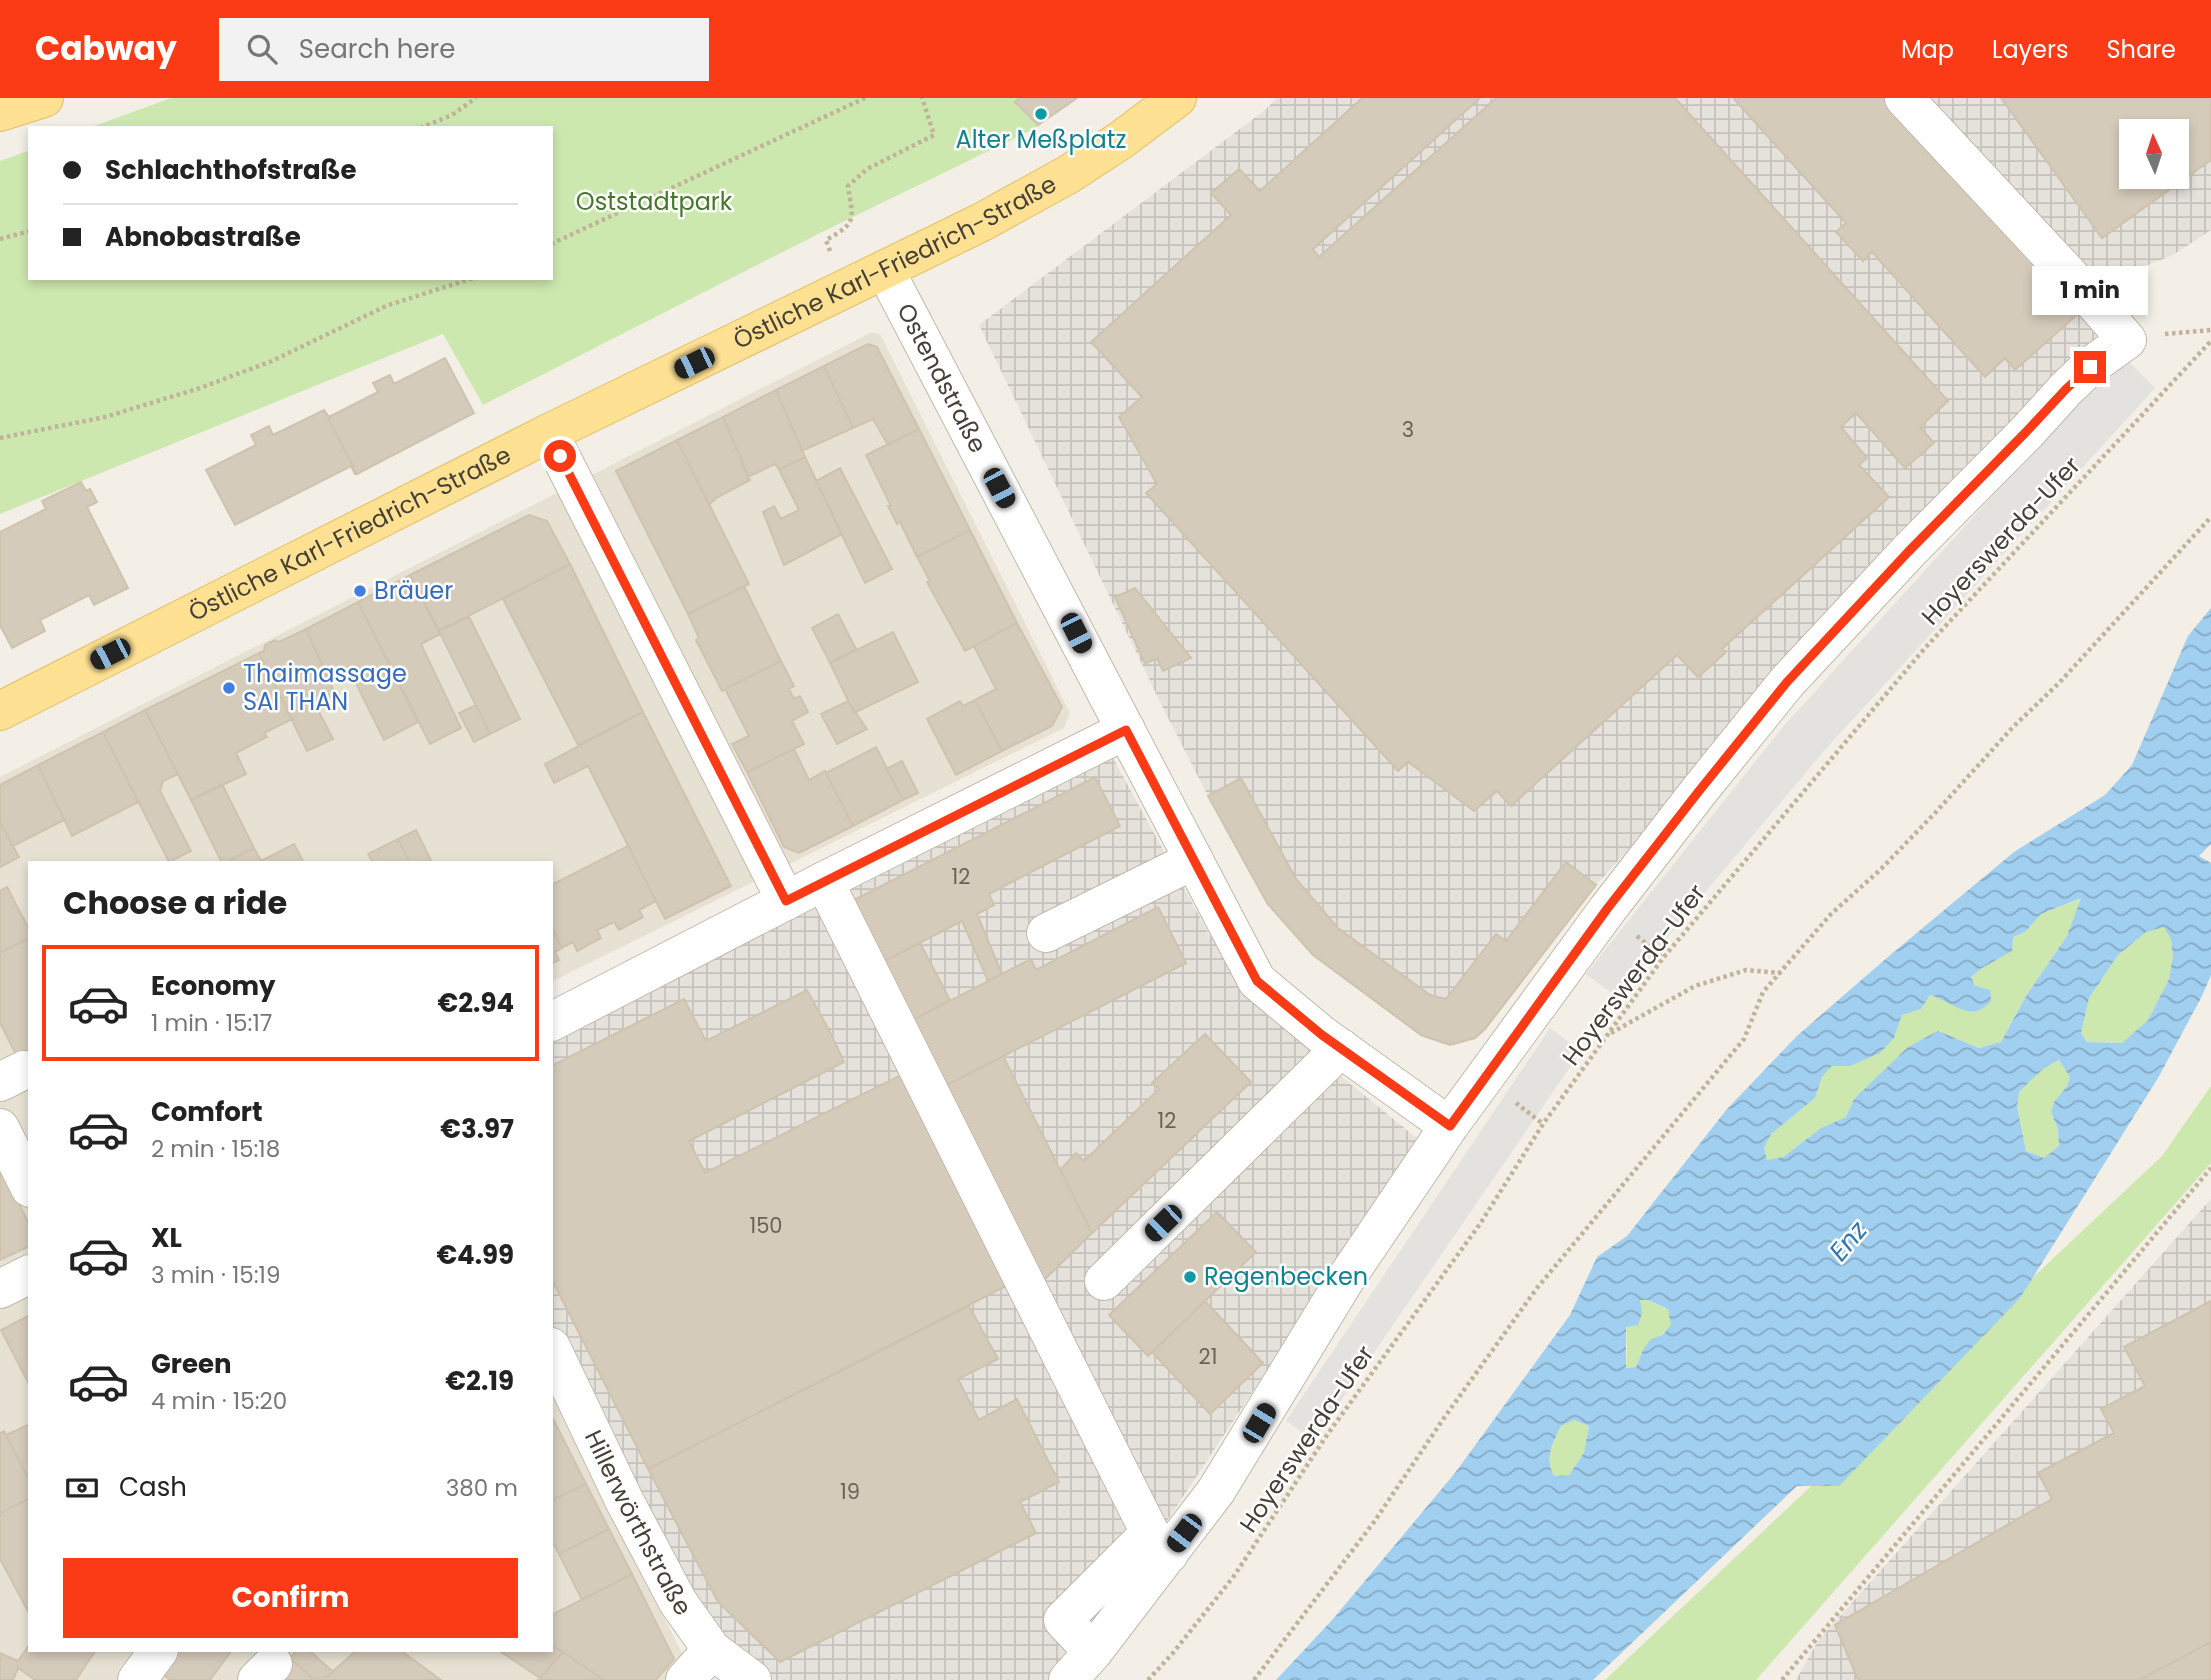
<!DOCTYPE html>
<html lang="en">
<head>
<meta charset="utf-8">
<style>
  :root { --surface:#fff; --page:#f2f2f2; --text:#222; --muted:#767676; --line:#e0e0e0; --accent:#fa3b15 }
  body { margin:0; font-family:Poppins,sans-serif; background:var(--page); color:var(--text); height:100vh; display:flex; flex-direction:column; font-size:26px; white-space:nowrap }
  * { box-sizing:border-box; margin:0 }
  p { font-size:23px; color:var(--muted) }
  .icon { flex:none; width:38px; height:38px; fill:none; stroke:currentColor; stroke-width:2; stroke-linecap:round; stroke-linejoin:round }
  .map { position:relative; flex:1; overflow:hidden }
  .panel { position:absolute; left:28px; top:763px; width:525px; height:791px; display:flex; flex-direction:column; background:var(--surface); border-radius:0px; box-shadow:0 4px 10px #0003 }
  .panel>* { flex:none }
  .hud { position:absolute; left:28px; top:28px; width:525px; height:154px; border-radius:0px; box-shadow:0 4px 10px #0003; display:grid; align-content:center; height:154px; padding:0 35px; background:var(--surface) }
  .needle { width:46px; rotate:357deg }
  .tools { position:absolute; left:2119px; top:21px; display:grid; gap:14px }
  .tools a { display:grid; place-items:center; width:70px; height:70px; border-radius:0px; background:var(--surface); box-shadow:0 4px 10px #0003; font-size:35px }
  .end { position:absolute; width:32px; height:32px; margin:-16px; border:9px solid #fa3b15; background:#fff; box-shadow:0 0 0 4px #fff }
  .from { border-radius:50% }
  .bubble { position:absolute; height:49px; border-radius:0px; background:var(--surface); box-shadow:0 4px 10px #0003; font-size:23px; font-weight:700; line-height:49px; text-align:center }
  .car { position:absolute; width:21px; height:42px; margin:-21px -10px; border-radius:9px; box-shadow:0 0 5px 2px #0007; background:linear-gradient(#222 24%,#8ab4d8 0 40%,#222 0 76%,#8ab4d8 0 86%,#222 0) }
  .hud b { display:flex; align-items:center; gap:24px; height:66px; font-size:26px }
  .hud b+b { border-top:2px solid var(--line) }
  .hud i { width:18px; height:18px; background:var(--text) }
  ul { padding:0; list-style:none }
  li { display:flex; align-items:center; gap:21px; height:116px; margin:0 14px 10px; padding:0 21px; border:4px solid transparent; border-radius:0px }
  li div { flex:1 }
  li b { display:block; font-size:26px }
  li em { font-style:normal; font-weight:700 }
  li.on { border-color:var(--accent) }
  li>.icon { width:63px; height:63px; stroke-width:1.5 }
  h2 { padding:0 35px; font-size:32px; line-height:84px }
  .pay { display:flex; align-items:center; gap:18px; height:77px; padding:0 35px; font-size:26px }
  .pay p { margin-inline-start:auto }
  .button { display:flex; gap:14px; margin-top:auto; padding:14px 35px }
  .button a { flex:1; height:80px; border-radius:0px; background:var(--accent); color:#fff; font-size:28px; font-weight:700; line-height:80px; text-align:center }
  header { display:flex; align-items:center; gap:42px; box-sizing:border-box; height:98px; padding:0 35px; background:var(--accent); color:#fff }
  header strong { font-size:33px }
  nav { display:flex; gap:38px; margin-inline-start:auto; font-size:24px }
  .search { width:490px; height:63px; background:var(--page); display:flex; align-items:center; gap:18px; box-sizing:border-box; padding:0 24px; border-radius:0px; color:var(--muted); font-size:26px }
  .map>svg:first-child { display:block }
</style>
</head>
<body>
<header>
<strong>Cabway</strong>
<div class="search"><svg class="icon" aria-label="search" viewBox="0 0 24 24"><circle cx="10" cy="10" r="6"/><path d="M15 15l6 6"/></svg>Search here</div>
<nav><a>Map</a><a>Layers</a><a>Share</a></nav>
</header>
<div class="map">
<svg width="2211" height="1582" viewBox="0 0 2211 1582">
  <defs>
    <pattern id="industrial-grid" width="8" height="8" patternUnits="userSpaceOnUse" patternTransform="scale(1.75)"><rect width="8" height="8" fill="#e5e1db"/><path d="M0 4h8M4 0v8" fill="none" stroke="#c6c2bd"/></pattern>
    <pattern id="water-waves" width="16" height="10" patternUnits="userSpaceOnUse" patternTransform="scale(1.75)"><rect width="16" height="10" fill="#a1cff0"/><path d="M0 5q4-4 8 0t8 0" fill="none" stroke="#85a9c3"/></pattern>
  </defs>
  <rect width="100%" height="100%" fill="#f3efe6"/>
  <path fill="#e7e1d4" d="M872,234L880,236L1070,615L1064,630L551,884V765H30V1552H551V1293L685,1561L711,1582H0V679Z"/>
  <path fill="url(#industrial-grid)" fill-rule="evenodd" d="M1277,0H1875L2100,238L1596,787L1485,931L1475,940L1450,947L1421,937L1313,857L1267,805L1208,698L1161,606L979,227L1265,12Z
    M1904,0H2211V132L2173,157L2084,193ZM2132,33H2177V79H2132Z
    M1108,651L1209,836L1287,934L1419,1042L1081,1553L1050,1582H771L745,1562L686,1499L551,1240V944Z
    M2211,1101V1582H1796L1818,1543Z"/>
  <path fill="#cde8ae" d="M171,0H1076L1036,30L820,135L483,307L443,236L0,416V63L30,52V180H551V30H89Z
    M2082,800L2067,838L2026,898L2001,944L1979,950L1937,933L1854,1001L1846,1019L1821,1030L1783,1059L1767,1063L1764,1050L1771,1036L1815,1000L1822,979L1832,968H1850L1894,940L1902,917L1921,911L1930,897L1941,901L1975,888L1971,879L1982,870L2011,853L2013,839L2025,834L2041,816Z
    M2164,828L2171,841L2173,858L2169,881L2148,922L2122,945L2087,944L2081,935L2089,900L2118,857L2146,834Z
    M2059,962L2070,979L2067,988L2054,1004L2051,1014L2058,1031L2059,1048L2044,1060L2026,1053L2017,1009L2019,994L2044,970Z
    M2211,988V1065L1756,1582H1605L2162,1058Z
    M1639,1202H1647L1668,1211L1672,1227L1643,1252L1636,1269L1626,1270L1627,1253L1626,1228Z
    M1574,1322L1589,1328L1584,1355L1569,1377L1554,1378C1544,1359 1553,1345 1561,1328Z"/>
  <path fill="#e4e2de" d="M2121,256L2155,290L1824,653L1617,899L1586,876L1782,630Z
    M1550,930L1581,953L1314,1342L1286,1323Z"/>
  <path fill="url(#water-waves)" fill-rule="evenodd" d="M2211,510V746L2199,758L2211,765V877L2202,898L2158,980L2020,1200L1839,1388H1797L1593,1582H1276L1333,1521L1455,1375L1570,1217L1597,1159L1627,1138L1727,1011L1798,937L1889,858L2014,754L2105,697L2132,667L2188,538ZM2081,800L2067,838L2026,898L2001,944L1979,950L1938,933L1908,949L1854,1001L1846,1019L1821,1030L1783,1059L1767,1062L1764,1050L1771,1036L1815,1000L1822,979L1832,968H1850L1880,955L1894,940L1902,917L1921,911L1930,897C1955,905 1971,926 1991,903L1990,892L1975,888L1971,879L1982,870L2012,853L2013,839L2025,834L2041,816ZM2164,829L2171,841L2173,858L2169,881L2148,922L2122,945L2087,944L2081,935L2089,900L2118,857L2146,834ZM2059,962L2070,979L2067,988L2054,1004L2051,1014L2058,1031L2059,1048L2044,1060L2026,1053L2017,1009L2019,994L2044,970ZM1640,1202H1648L1668,1211L1671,1227L1662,1237L1651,1241L1643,1252L1636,1269L1626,1270V1229L1638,1227L1642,1215ZM1574,1322L1589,1328L1584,1355L1569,1377L1554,1378C1544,1359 1553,1345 1561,1328Z"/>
  <path fill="#d5cbbb" stroke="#cfc3ae" stroke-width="2" fill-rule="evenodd" d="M1019,0H1077L1038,27L1015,4Z
    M1362,0H1480L1313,151L1319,159L1496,0H1675L1948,303L1920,329L1934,345L1905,370L1856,315L1841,329L1867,360L1859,367L1889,399L1722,551L1725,555L1698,579L1677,557L1511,708L1497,693L1474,713L1408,664L1398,673L1146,395L1157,386L1119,319L1142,299L1091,244L1231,117L1211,95L1239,71L1260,93Z
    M1736,0H1886L2079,215L2015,272L2005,260L1985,279L1872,154L1863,163L1836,134L1846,125L1734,1Z
    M2001,0H2211V62L2102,140ZM2132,33H2177V79H2132Z
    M868,246L877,249L919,331L888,347L873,321L853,330L824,268Z
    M445,260L474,315L357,376L324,312L329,319L378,294L373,285L390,277L394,286Z
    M824,268L853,330L802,353L776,292Z
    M776,292L805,359L779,372L775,366L748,379L723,319Z
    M324,312L357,376H355L351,368L235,427L206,372L256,347L251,337L269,328L273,337Z
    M723,319L750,382L716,400L709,407L677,342Z
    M919,331L970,432L917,459L900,424L897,426L888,408H891L866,357Z
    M677,342L749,486L688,516L616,373Z
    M805,359L842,436L784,467L763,414L774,408L781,421L799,412L779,372Z
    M840,370L892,471L865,485L816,383Z
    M81,384L86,393L90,391L97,404L87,409L128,490L94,507L89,497L40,522L45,533L12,550L0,527V434L46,411L42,403Z
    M529,417L547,423L570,466L439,533L410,477Z
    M970,432L1017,525L965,553L927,484L930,483L917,459Z
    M570,466L643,614L578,647L503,501Z
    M410,477L440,536L421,546L461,630L430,646L358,504Z
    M744,488L781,563L722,593L696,542L699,540L688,516Z
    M1135,490L1191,560L1163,573L1157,560L1145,566L1115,499Z
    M358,504L418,624L384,642L348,569L328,578L306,531Z
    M838,516L856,551L830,565L812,530Z
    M469,519L520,621L490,636L439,533Z
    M1017,525L1062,609L1052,628L1002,653L975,602L996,591L974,548Z
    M306,531L338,602L318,612L333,641L307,653L259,555L264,553L265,547L275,542L279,544Z
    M893,534L918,584L854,615L830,565Z
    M259,555L292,621L264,635L267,639L236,655L246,676L191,702L145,612Z
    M781,563L794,588L789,591L794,601L800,598L808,614L792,623L804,646L747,674L732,646L749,638L725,591Z
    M975,602L1002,653L956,677L927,621L960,603L963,608Z
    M848,603L867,631L837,646L821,616Z
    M476,607L490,636L474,644L459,615Z
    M145,612L178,676L163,683L160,693L191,753L169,764L103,634Z
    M643,614L731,788L665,821L588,668L554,685L545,666Z
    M103,634L138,704L72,738L38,667Z
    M876,649L903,702L853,728L826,675Z
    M794,651L809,682L825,673L853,728L799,755L784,749L747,674Z
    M902,663L918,695L903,702L886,671Z
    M38,667L64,722L13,748L0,724V687Z
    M1095,679L1120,728L989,796L994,807L977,816L1002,876L988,883L962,823L877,867L846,806Z
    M1241,680L1296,781L1338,830L1430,897L1446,901L1496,836L1506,843L1566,764L1596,787L1485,931L1475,940L1450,947L1421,937L1313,857L1267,805L1208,698Z
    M222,686L254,750L224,765H222L191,702Z
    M0,724L19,759L0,769Z
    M416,732L431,762L426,765H410L398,741Z
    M398,741L410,765H373L368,756Z
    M294,746L304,765H224L254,750L261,763Z
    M628,748L656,803L639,812L643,819L619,832L614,824L597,832L601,840L577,853L573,844L562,850L551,828V787Z
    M7,789L30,833V840L0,855V793Z
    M1158,809L1186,865L941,990L907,925L1031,861L1036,872Z
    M551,828L562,850L555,854L559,862L551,866Z
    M26,841L30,848V976L27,978L0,925V855Z
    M920,845L950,902L907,925L877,867Z
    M807,892L830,934L844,964L689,1043L705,1075L903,976L1010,1186L648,1371L551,1180V968L684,901L706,943Z
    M1205,936L1251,984L1092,1135L1060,1072L1076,1055L1084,1063L1159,991L1152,985Z
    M1003,958L1092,1135L1040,1186L941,990Z
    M0,1067L30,1128V1148L0,1162Z
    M1217,1114L1256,1154L1148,1258L1109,1217Z
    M1205,1203L1263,1265L1210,1316L1152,1254Z
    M2211,1203V1544L2139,1582H1858L1835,1527L2052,1401L2038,1375L2114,1335L2101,1311L2145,1288L2124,1249Z
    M969,1208L998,1261L958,1281L979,1322L1017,1301L1059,1384L1020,1404L1036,1435L780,1564L718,1504L648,1371Z
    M30,1217V1288L1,1232Z
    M551,1317L586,1386L551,1403Z
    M30,1326V1384L6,1337Z
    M4,1333L30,1384V1400L0,1415V1335Z
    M586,1386L609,1431L559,1456L551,1441V1403Z
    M30,1400V1517L0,1461V1415Z
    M609,1431L632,1476L582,1502L559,1456Z
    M632,1476L674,1561L656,1582H604L551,1546V1517Z
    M2211,1544V1582H2139Z
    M30,1546V1552H96L76,1582H35L18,1570L13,1582H0V1555L18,1563Z
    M551,1546L563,1554L540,1580L498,1552H551Z
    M167,1552H232L210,1582H170L154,1569Z
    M297,1552H309L333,1574L323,1582H315L290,1560Z
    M357,1552H400L441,1582H323Z
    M563,1554L604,1582H538Z
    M293,1563L315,1582H277Z"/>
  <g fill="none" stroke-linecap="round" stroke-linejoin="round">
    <defs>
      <g id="minor">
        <path id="s1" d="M885,172L1257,883L1322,937L1449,1028"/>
        <path d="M549,335L786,803"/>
        <path d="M824,783L1150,1435L1169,1456"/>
        <path d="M1046,835L1194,762"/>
        <path d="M551,924L824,783L1126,632"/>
        <path d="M0,984L24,972"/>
        <path d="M0,1030L30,1090"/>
        <path d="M1104,1183L1341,950"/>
        <path d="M0,1191L30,1176"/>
        <path id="s2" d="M551,1249L624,1402L678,1504L712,1552L752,1582"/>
        <path d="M1093,1554L1063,1522L1150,1435"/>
        <path d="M137,1582L159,1552"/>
        <path d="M257,1582L273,1566"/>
        <path d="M685,1582L712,1552"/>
        <path d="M1068,1582L1093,1554L1216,1393L1343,1185L1449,1028L1607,812L1699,693L1787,584L1908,454L2027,334L2066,291L2089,269L2127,242L2084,193L1904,0"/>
      </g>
      <g id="major">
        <path d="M0,14L44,0"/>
        <path id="s3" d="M0,613L549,335L982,124L1069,76L1121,42L1177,0"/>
      </g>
    </defs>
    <use href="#minor" stroke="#c1baab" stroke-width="40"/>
    <use href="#major" stroke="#e4bf63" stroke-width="40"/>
    <path stroke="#c0b39a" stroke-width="4.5" stroke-dasharray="3.5 3.5" stroke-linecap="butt" d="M420,30L452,17L476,0
      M0,141L30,133
      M551,146L865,0
      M830,153L826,142C858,124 853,122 848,88L867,71L934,37L922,0
      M2165,236L2211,232
      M0,340L105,319L200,290L272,263L386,208L473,180
      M1637,838L1663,860
      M1611,935L1695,888L1746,872L1780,875
      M1516,1005L1543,1026
      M1148,1582L1173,1555L1234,1478L1327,1337L1480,1126L1543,1026L1663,860L1925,550L2211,243
      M1254,1582L1374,1424L1444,1320L1537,1190L1744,941L1763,894L1831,816L1880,772L1936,714L2013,629L2059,585L2211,419
      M1782,1582L2211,1070"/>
    <use href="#minor" stroke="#fff" stroke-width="38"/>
    <use href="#major" stroke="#fee193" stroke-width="38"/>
  </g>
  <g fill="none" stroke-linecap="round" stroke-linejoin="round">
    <path stroke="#fa3b15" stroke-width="9" d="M560,358L786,803L1126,632L1257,883L1322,937L1450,1028L1607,811L1699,693L1787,584L1908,454L2026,334L2066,291L2090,269"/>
  </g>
  <g fill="#0f9aa8" stroke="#fff" stroke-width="2.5">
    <circle cx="1041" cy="16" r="7"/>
    <circle cx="1190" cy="1179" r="7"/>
  </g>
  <g fill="#3f7fe0" stroke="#fff" stroke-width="2.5">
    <circle cx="360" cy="493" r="7"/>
    <circle cx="229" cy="590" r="7"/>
  </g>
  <g text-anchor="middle" stroke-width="5" stroke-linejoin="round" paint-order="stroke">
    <g font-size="21" fill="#6a6256">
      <text x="1408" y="339">3</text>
      <text x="961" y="786">12</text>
      <text x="1167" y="1030">12</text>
      <text x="766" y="1135">150</text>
      <text x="1208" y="1266">21</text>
      <text x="850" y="1401">19</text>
    </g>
    <g font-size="24" fill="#0d838f" stroke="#fff">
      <text x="1041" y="50">Alter Meßplatz</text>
      <text x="1204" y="1187" text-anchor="start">Regenbecken</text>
    </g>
    <g font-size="24" fill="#457728" stroke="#fff">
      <text x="654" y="112">Oststadtpark</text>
    </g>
    <g font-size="24" fill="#463f35" stroke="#fff">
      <text dy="8" stroke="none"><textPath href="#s3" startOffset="1001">Östliche Karl-Friedrich-Straße</textPath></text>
      <text dy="8" stroke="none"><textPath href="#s1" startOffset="122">Ostendstraße</textPath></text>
      <text dy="8" stroke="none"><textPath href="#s3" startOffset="392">Östliche Karl-Friedrich-Straße</textPath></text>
      <text transform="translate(2001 443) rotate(-47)" y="8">Hoyerswerda-Ufer</text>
      <text transform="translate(1634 877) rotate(-53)" y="8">Hoyerswerda-Ufer</text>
      <text transform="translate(1307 1341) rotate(-56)" y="8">Hoyerswerda-Ufer</text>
      <text dy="8" stroke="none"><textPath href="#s2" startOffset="196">Hillerwörthstraße</textPath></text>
    </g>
    <g font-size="24" fill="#366cbe" stroke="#fff" text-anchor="start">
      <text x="374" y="501">Bräuer</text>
      <text x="243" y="584">Thaimassage<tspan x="243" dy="28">SAI THAN</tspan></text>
    </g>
    <g font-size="26" font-style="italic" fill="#2e78b2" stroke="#fff">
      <text transform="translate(1848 1143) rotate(-50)" y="9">Enz</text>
    </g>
  </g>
</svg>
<div class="tools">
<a><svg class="needle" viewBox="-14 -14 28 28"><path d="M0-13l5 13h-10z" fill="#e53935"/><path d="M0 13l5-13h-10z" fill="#767676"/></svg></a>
</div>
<i class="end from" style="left:560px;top:358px"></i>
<i class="end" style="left:2090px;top:269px"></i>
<div class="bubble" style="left:2032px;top:168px;width:116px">1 min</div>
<i class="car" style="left:694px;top:265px;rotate:244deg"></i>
<i class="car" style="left:999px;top:390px;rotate:152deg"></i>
<i class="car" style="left:1076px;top:535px;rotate:153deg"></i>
<i class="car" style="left:110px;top:556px;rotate:243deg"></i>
<i class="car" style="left:1163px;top:1125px;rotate:226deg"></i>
<i class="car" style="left:1259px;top:1325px;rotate:31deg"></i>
<i class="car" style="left:1184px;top:1435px;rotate:217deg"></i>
<div class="hud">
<b><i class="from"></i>Schlachthofstraße</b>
<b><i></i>Abnobastraße</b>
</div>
<section class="panel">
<h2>Choose a ride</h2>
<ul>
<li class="on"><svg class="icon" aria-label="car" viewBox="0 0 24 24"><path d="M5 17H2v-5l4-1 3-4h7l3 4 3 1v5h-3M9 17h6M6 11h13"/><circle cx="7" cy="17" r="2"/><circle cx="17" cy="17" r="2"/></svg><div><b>Economy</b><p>1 min · 15:17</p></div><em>€2.94</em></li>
<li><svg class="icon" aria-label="car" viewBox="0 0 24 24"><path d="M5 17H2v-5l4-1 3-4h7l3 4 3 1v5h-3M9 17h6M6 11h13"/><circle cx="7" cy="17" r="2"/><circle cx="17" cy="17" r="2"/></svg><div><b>Comfort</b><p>2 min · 15:18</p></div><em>€3.97</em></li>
<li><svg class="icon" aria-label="car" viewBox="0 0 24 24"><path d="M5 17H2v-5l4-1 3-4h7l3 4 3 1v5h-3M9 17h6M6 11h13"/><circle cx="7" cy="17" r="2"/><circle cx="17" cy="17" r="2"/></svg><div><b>XL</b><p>3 min · 15:19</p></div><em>€4.99</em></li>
<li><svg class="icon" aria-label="car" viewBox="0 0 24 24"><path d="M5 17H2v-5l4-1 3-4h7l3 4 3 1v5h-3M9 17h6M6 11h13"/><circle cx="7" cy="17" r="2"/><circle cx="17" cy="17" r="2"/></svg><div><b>Green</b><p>4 min · 15:20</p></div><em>€2.19</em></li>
</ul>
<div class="pay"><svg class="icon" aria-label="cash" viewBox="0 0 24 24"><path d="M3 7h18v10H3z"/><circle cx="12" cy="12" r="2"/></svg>Cash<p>380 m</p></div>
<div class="button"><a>Confirm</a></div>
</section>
</div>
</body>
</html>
